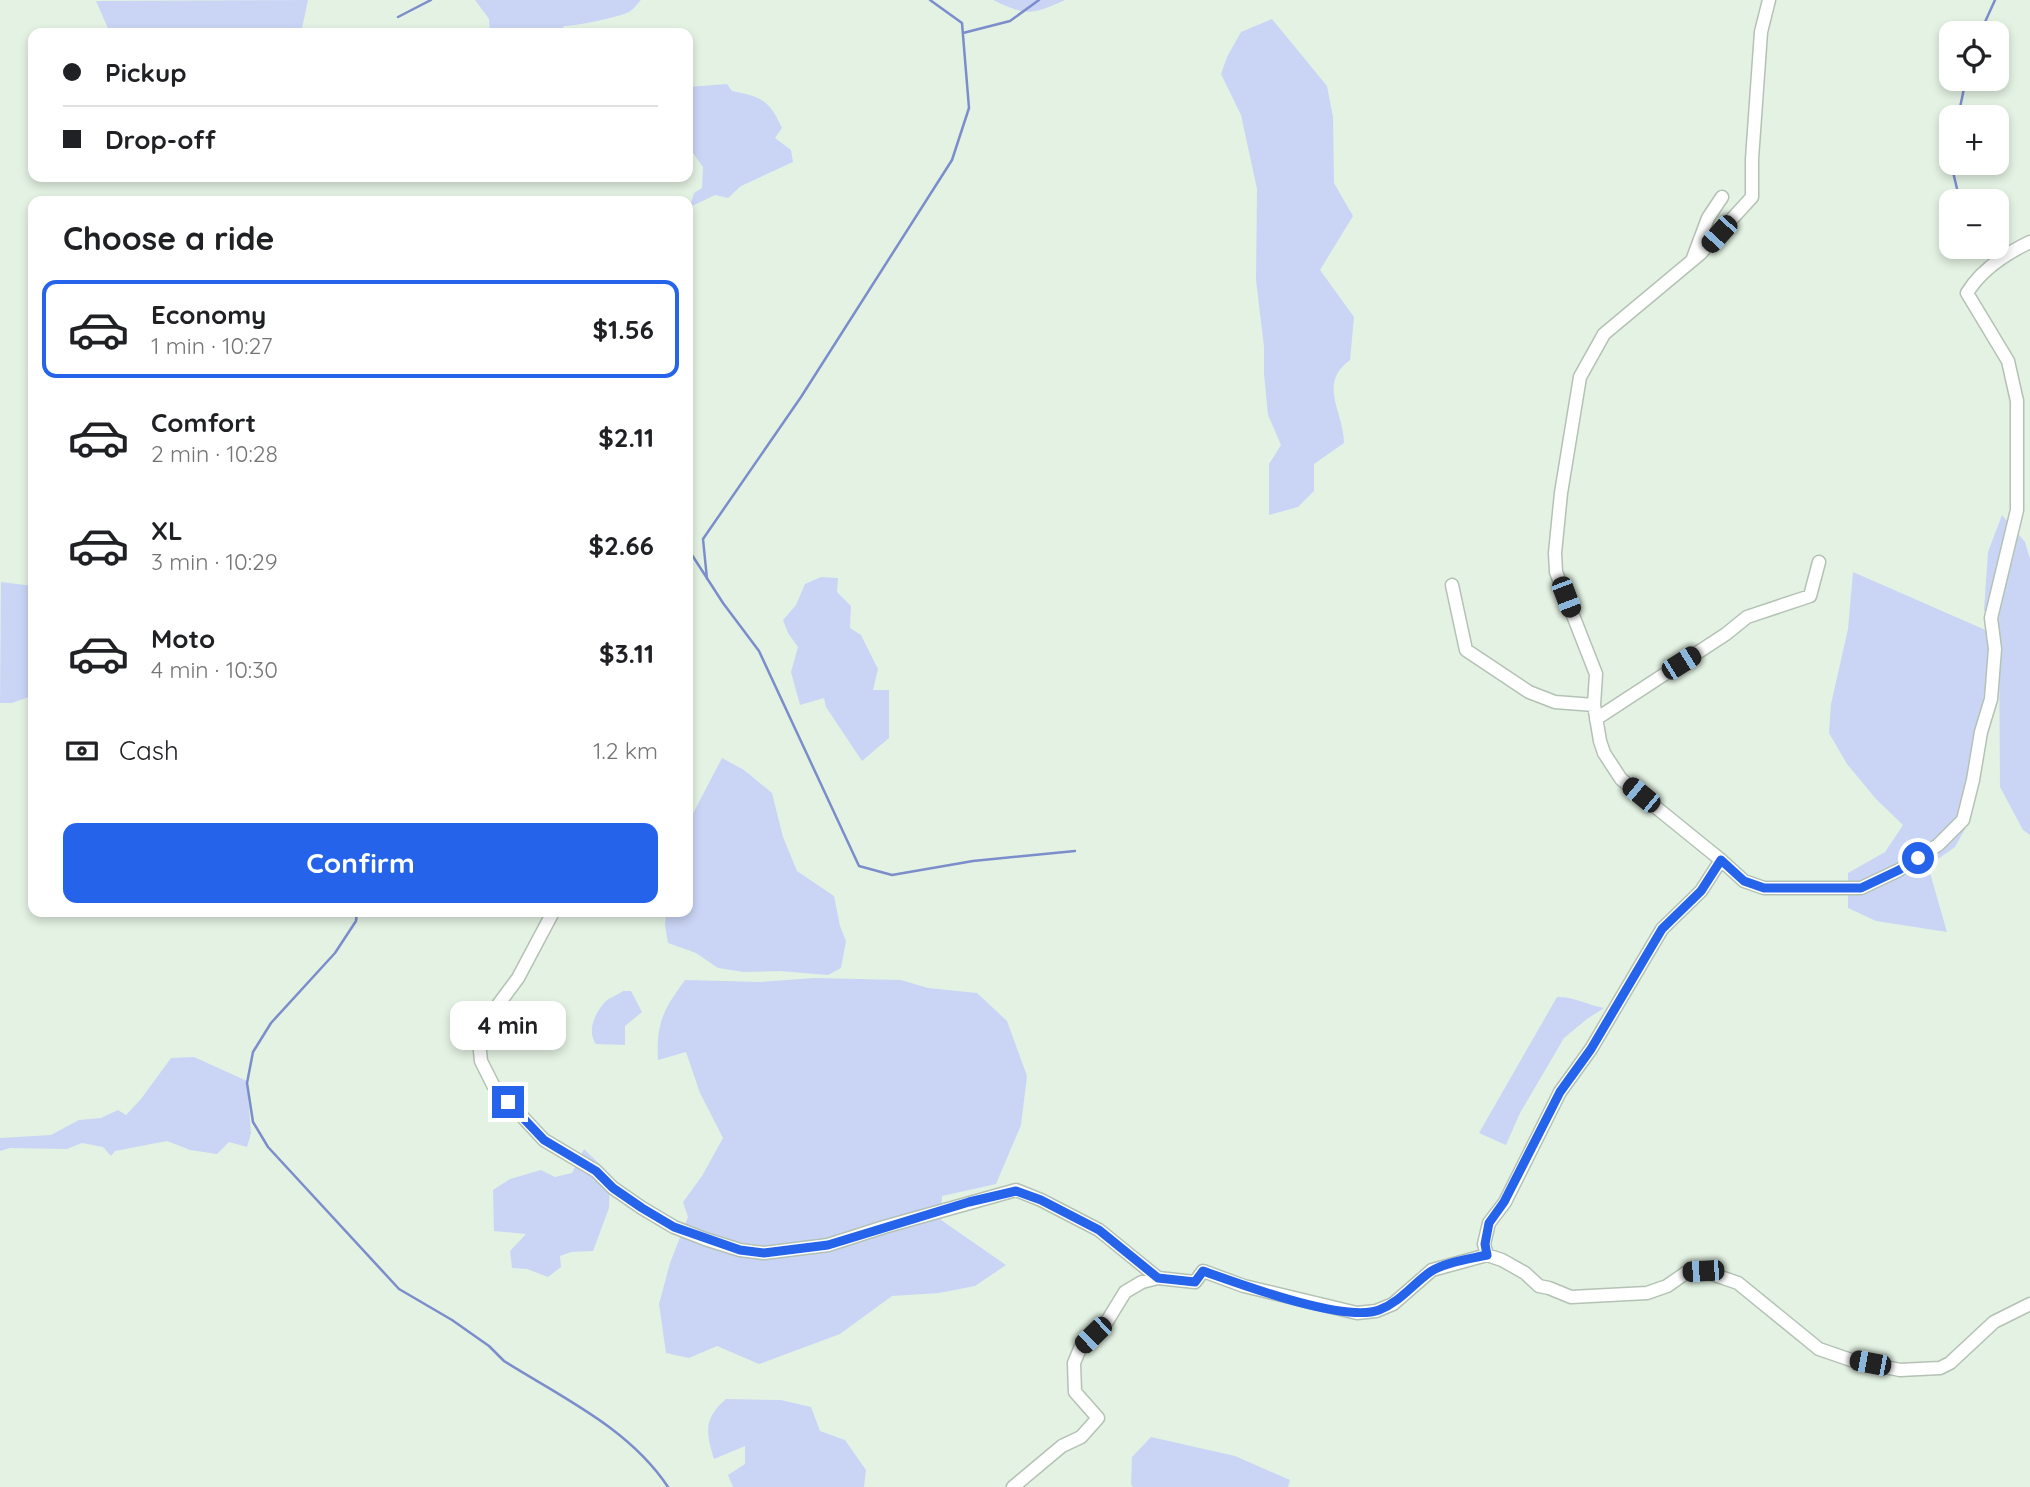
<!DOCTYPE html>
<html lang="en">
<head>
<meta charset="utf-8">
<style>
  :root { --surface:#fff; --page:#f6f6f6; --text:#202124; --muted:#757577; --line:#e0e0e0; --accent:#2563eb }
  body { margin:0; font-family:Quicksand,sans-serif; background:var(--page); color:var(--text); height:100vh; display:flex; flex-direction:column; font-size:26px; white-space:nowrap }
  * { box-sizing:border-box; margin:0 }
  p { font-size:23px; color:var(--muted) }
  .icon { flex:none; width:38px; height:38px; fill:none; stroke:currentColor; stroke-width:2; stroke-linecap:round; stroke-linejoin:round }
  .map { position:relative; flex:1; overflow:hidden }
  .panel { position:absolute; left:28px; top:196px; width:665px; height:721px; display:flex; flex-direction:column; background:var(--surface); border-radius:14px; box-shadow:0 4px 10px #0003 }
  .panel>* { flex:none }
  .top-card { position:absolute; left:28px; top:28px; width:665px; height:154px; border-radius:14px; box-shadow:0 4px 10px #0003; display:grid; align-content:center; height:154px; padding:0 35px; background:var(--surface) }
  .fabs { position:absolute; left:1939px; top:21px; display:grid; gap:14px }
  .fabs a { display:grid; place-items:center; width:70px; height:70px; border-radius:14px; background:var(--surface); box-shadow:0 4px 10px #0003; font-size:35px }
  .end { position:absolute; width:32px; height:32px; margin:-16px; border:9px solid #2563eb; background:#fff; box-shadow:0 0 0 4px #fff }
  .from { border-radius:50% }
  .bubble { position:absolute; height:49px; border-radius:14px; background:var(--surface); box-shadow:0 4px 10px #0003; font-size:23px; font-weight:700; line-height:49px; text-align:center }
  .car { position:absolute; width:21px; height:42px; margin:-21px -10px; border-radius:9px; box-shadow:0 0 5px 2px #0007; background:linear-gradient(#222 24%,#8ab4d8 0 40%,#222 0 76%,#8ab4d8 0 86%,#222 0) }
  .top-card b { display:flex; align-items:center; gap:24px; height:66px; font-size:26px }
  .top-card b+b { border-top:2px solid var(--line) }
  .top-card i { width:18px; height:18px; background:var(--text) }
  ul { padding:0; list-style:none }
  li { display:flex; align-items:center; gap:21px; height:98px; margin:0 14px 10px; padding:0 21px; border:4px solid transparent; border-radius:14px }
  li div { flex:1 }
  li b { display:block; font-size:26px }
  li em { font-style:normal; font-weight:700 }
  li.selected { border-color:var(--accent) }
  li>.icon { width:63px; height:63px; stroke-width:1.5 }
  h2 { padding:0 35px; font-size:32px; line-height:84px }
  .pay { display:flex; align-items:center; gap:18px; height:77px; padding:0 35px; font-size:26px }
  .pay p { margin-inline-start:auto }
  .button { display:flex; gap:14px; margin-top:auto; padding:14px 35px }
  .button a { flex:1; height:80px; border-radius:14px; background:var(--accent); color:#fff; font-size:28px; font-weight:700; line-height:80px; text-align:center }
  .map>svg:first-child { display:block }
</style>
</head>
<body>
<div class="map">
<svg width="2030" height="1487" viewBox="0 0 2030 1487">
  <rect width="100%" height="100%" fill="#e3f2e3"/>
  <path fill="#cad5f6" d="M308,0L301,33H110L96,1Z
    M475,0H641C637,4 633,10 629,12C619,17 576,26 564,26L559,33H490L489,19Z
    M993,0H1065C1032,15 1026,16 993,0Z
    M1272,19L1327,86L1333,117L1334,183L1353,216L1320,270L1354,317L1350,360C1317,384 1344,412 1344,443L1314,464V491L1298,507L1269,515V464L1281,445L1268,415L1264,374V347L1256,280L1257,189L1241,115L1221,74L1227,57L1241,32Z
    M727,84L732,91C762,97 769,100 782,128L775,138L791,150L793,162L741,186L728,198L715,195L690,207L694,193L702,188L703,167L688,146V87Z
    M2002,515L2025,542L2030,559V835L2023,830L2000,787L1999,640L1984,610L1988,552Z
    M1853,572L1990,632V661L1969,780L1970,820L1955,847L1928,866L1947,932L1876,921L1848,908V873L1885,852L1903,825L1876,799L1847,764L1829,733L1831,704L1848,629Z
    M821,577L838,578L837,592L851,606L850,628L861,635L878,669L873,690H889V738L862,761L826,707L824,698L800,705L791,672L798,647L788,633L783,620L796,605L805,584Z
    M1,582L33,586V699L29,697L12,703H0Z
    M722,758L744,770L772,793L783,837L797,871L834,896L840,926L846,941L841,968L828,975L780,971L744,972L718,968L696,953L668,943L665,925L666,912H688V823Z
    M815,978L901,980L928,988L977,993L1007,1021L1027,1076L1021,1125L996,1184L942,1196L941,1220L1006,1265L975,1286L939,1293L892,1296L840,1334L759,1364L717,1346L689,1358L666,1353L659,1304L670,1263L688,1217L683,1202L702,1176L723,1138L700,1093L686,1052L658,1060C656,1022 664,1009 685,980L759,982Z
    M623,991H631L642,1012L625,1026V1045L596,1044C587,1031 594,1015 604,1003C608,998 618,995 623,991Z
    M1557,997C1571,996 1589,1005 1604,1008L1587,1019L1564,1038L1520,1113L1506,1145L1479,1133Z
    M194,1057L247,1081L251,1133L247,1147L229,1142L217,1154L190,1150L167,1141L115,1151L111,1156L103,1147L82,1143L67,1149L10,1148L0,1151V1138L51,1135L79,1120L101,1118L118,1110L126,1115L141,1099L171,1058Z
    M584,1149L610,1174L609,1208L593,1251L571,1252L560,1256L561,1267L548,1277L527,1269L512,1268L510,1251L526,1234L494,1231L493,1190L510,1179L541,1170L555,1177L572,1173Z
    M726,1399L781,1400L811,1407L820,1431L845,1440L866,1470L864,1487H733L728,1475L745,1464V1446L714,1459C706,1433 703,1419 726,1399Z
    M1151,1437L1235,1456L1290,1480L1288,1487H1133L1131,1484L1132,1457Z"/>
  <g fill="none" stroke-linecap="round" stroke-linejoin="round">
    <path stroke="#7b8dcb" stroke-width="2.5" d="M398,17L431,0
      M963,33L1010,21L1039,0
      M1980,33L1995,0
      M1958,117L1966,79
      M1954,163L1953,172L1960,201
      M688,555H692L723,603L759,651L859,866L892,875L973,861L1075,851
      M707,579L703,539L801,397L952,160L969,108L962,23L930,0
      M357,912L356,921L335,953L271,1023L253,1052L247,1083L253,1122L268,1147L399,1289L452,1320L489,1346L504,1361C561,1397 629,1428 668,1487"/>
    <defs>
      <path id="minor" d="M1693,258L1708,218L1722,197
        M1452,585L1466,650L1529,692L1555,702L1594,705
        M1596,719L1726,634L1747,617L1810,596L1819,562
        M1721,860L1744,881L1764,888H1861L1899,870L1938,845L1963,820L1973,780L1981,732L1991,699L1995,649L1991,618L2017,510V401L2008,361L1967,293C1981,270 2005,254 2030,242
        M552,914L518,978L486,1021L479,1041L481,1061L493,1085L544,1140L596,1171L613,1188L642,1208L674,1227L705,1239L740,1250L764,1253L828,1245L884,1227L1016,1190L1041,1200L1099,1230L1158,1278L1142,1282L1125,1292L1106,1323L1081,1346L1074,1363L1075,1392L1098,1418L1081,1437L1062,1446L1013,1487
        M1487,1255L1484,1244L1489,1223L1505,1202L1560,1092L1591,1049L1662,929L1701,891L1721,860L1621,779L1604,753L1600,741L1594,705L1596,674L1556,572L1555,553L1561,493L1580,377L1604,334L1700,254L1752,197V159L1761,32L1769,0
        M1158,1278L1195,1282L1203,1271L1244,1286L1357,1313L1376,1311L1393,1304L1432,1270L1487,1255L1502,1260L1525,1273L1539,1286L1549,1288L1571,1297L1647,1293L1667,1286L1687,1272L1703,1271L1738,1283L1819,1349L1851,1360L1900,1370L1940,1368L1950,1363L1994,1322L2030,1304"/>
    </defs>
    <use href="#minor" stroke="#b3c2b4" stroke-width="15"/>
    <use href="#minor" stroke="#fff" stroke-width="12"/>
  </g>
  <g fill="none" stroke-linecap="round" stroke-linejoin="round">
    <path stroke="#2563eb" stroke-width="9" d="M508,1102L544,1140L596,1171L613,1188L642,1208L674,1227L740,1250L764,1253L828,1245L969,1202L1016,1191L1041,1200L1099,1230L1158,1278L1195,1282L1203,1271C1240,1284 1344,1323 1379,1310C1400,1302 1413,1284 1430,1272C1445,1262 1470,1259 1487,1255L1485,1244L1489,1223L1504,1202L1560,1092L1591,1049L1662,929L1701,891L1721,860L1744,881L1764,888H1861L1899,870L1918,858"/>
  </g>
</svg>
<div class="fabs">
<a><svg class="icon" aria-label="locate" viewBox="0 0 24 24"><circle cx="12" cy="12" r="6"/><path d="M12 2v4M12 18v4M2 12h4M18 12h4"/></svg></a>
<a>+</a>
<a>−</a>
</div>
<i class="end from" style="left:1918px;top:858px"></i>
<i class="end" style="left:508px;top:1102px"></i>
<div class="bubble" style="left:450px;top:1001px;width:116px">4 min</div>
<i class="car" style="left:1719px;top:234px;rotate:222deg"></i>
<i class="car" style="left:1566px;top:597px;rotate:159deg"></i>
<i class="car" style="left:1681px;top:663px;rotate:58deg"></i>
<i class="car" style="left:1641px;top:795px;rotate:309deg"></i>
<i class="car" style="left:1703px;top:1271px;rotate:267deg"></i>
<i class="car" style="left:1093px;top:1335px;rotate:226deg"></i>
<i class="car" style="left:1870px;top:1363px;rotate:281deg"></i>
<div class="top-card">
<b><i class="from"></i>Pickup</b>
<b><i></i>Drop-off</b>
</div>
<section class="panel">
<h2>Choose a ride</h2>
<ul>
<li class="selected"><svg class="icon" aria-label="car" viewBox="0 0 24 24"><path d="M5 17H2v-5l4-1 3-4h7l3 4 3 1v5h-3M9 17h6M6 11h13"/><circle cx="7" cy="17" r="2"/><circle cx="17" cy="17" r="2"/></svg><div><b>Economy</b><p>1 min · 10:27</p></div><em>$1.56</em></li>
<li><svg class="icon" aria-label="car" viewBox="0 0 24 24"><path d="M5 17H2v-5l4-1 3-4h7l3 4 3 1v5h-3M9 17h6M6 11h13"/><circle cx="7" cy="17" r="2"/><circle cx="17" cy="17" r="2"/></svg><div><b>Comfort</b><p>2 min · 10:28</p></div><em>$2.11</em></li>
<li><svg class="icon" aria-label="car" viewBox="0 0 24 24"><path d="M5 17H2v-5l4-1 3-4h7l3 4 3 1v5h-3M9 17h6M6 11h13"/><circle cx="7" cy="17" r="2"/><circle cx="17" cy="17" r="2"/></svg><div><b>XL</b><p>3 min · 10:29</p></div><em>$2.66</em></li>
<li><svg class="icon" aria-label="car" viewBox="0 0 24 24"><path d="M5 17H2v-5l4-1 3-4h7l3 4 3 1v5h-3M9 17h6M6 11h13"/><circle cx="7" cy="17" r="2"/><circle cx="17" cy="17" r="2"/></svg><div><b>Moto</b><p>4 min · 10:30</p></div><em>$3.11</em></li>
</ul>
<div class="pay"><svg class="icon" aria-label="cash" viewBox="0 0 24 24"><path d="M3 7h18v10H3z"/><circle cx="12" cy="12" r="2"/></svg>Cash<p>1.2 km</p></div>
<div class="button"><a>Confirm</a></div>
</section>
</div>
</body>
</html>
